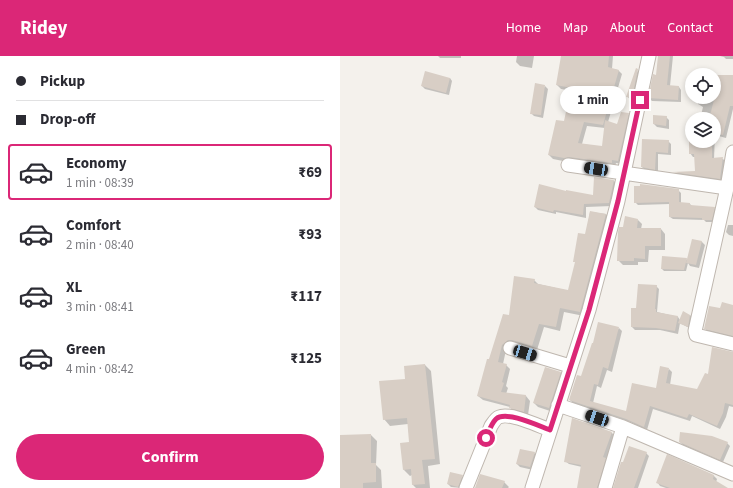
<!DOCTYPE html>
<html lang="en">
<head>
<meta charset="utf-8">
<style>
  :root { --surface:#fff; --page:#f2f2f3; --text:#2b2b33; --muted:#7c7c81; --line:#e1e1e2; --accent:#db2777 }
  body { margin:0; font-family:"Source Sans 3",sans-serif; background:var(--page); color:var(--text); height:100vh; display:flex; flex-direction:column; font-size:15px; white-space:nowrap }
  * { box-sizing:border-box; margin:0 }
  p { font-size:13px; color:var(--muted) }
  .icon { flex:none; width:22px; height:22px; fill:none; stroke:currentColor; stroke-width:2; stroke-linecap:round; stroke-linejoin:round }
  .map { position:relative; flex:1; overflow:hidden }
  .side { display:flex; flex-direction:column; background:var(--surface); width:340px }
  .side>* { flex:none }
  .hud { display:grid; align-content:center; height:88px; padding:0 16px; background:var(--surface) }
  .buttons { position:absolute; left:345px; top:12px; display:grid; gap:8px }
  .buttons a { display:grid; place-items:center; width:36px; height:36px; border-radius:50%; background:var(--surface); box-shadow:0 2px 6px #0003; font-size:20px }
  .end { position:absolute; width:18px; height:18px; margin:-9px; border:5px solid #db2777; background:#fff; box-shadow:0 0 0 2px #fff }
  .from { border-radius:50% }
  .bubble { position:absolute; height:28px; border-radius:14px; background:var(--surface); box-shadow:0 2px 6px #0003; font-size:13px; font-weight:700; line-height:28px; text-align:center }
  .car { position:absolute; width:12px; height:24px; margin:-12px -6px; border-radius:5px; box-shadow:0 0 3px 1px #0007; background:linear-gradient(#222 24%,#8ab4d8 0 40%,#222 0 76%,#8ab4d8 0 86%,#222 0) }
  .hud b { display:flex; align-items:center; gap:14px; height:38px; font-size:15px }
  .hud b+b { border-top:1px solid var(--line) }
  .hud i { width:10px; height:10px; background:var(--text) }
  ul { padding:0; list-style:none }
  li { display:flex; align-items:center; gap:12px; height:56px; margin:0 8px 6px; padding:0 8px; border:2px solid transparent; border-radius:4px }
  li div { flex:1 }
  li b { display:block; font-size:15px }
  li em { font-style:normal; font-weight:700 }
  li.active { border-color:var(--accent) }
  li>.icon { width:36px; height:36px; stroke-width:1.5 }
  .cta { display:flex; gap:8px; margin-top:auto; padding:8px 16px }
  .cta a { flex:1; height:46px; border-radius:24px; background:var(--accent); color:#fff; font-size:16px; font-weight:700; line-height:46px; text-align:center }
  header { display:flex; align-items:center; gap:24px; box-sizing:border-box; height:56px; padding:0 20px; background:var(--accent); color:#fff }
  header strong { font-size:19px }
  nav { display:flex; gap:22px; margin-inline-start:auto; font-size:14px }
  main { display:flex; flex:1; min-height:0 }
  .map>svg:first-child { display:block }
</style>
</head>
<body>
<header>
<strong>Ridey</strong>
<nav><a>Home</a><a>Map</a><a>About</a><a>Contact</a></nav>
</header>
<main>
<section class="side">
<div class="hud">
<b><i class="from"></i>Pickup</b>
<b><i></i>Drop-off</b>
</div>
<ul>
<li class="active"><svg class="icon" aria-label="car" viewBox="0 0 24 24"><path d="M5 17H2v-5l4-1 3-4h7l3 4 3 1v5h-3M9 17h6M6 11h13"/><circle cx="7" cy="17" r="2"/><circle cx="17" cy="17" r="2"/></svg><div><b>Economy</b><p>1 min · 08:39</p></div><em>₹69</em></li>
<li><svg class="icon" aria-label="car" viewBox="0 0 24 24"><path d="M5 17H2v-5l4-1 3-4h7l3 4 3 1v5h-3M9 17h6M6 11h13"/><circle cx="7" cy="17" r="2"/><circle cx="17" cy="17" r="2"/></svg><div><b>Comfort</b><p>2 min · 08:40</p></div><em>₹93</em></li>
<li><svg class="icon" aria-label="car" viewBox="0 0 24 24"><path d="M5 17H2v-5l4-1 3-4h7l3 4 3 1v5h-3M9 17h6M6 11h13"/><circle cx="7" cy="17" r="2"/><circle cx="17" cy="17" r="2"/></svg><div><b>XL</b><p>3 min · 08:41</p></div><em>₹117</em></li>
<li><svg class="icon" aria-label="car" viewBox="0 0 24 24"><path d="M5 17H2v-5l4-1 3-4h7l3 4 3 1v5h-3M9 17h6M6 11h13"/><circle cx="7" cy="17" r="2"/><circle cx="17" cy="17" r="2"/></svg><div><b>Green</b><p>4 min · 08:42</p></div><em>₹125</em></li>
</ul>
<div class="cta"><a>Confirm</a></div>
</section>
<div class="map">
<svg width="393" height="432" viewBox="0 0 393 432">
  <rect width="100%" height="100%" fill="#f4f1ec"/>
  <path fill="#0003" fill-rule="evenodd" d="M98,0H121V2H100Z
    M177,0H194L192,12L180,10L176,6Z
    M222,0H273L272,13L278,14L282,18L268,66L278,70L288,58L292,61L282,108L276,107L275,111L228,106L213,103L209,99L225,66L232,35L221,33L217,29ZM247,70L265,72L263,91L242,88Z
    M319,0H333L330,30L339,31L341,34V46L312,45L309,42L317,20Z
    M380,0H393V3H386L384,1Z
    M298,14L300,17L295,44H290L288,41Z
    M393,20V53L386,82L375,79L374,103H383L386,106L383,126L336,119L334,117L356,116L355,101H353L350,97L358,85H374V63H360L363,51L358,48L359,41H374V39Z
    M110,22L112,25L109,39L85,33L82,30Z
    M205,30L208,33L203,62L194,60L191,57Z
    M326,61L329,64V73L317,71L314,68Z
    M303,84L328,85L331,88V99L318,98V116L305,114L302,111Z
    M255,122L274,125L277,128L272,150L246,151V162L216,156V158L198,154L195,151L227,136L254,140Z
    M338,134L341,137V147L350,148L352,150L374,152L377,154L374,166H366L364,164L333,163L330,161V148L298,149L295,146Z
    M250,156L266,158L270,163L244,260L224,256L220,275L204,271L197,294H166L163,308L166,309L170,313L166,330L168,332L166,338L186,340L190,345L188,359L174,356L170,351L143,344L138,340L149,304L170,261L194,224L198,228L229,235L236,207L234,205L246,180Z
    M298,164L302,168L301,173H321L325,178V194H309L308,206H298V209H283L278,204L284,172Z
    M388,169H393V180L389,179L386,176Z
    M353,184L362,186L365,189L359,212L350,210L348,207L346,215H324L322,213L346,203L348,205Z
    M316,230L319,233L317,256L338,261L340,264L350,259L353,262L351,273L340,267L338,278L320,274H295L292,271L297,253Z
    M393,250V282L368,276L365,272L381,253Z
    M279,272L282,275L272,316L267,314L261,332L257,330L253,347L287,356L317,333L329,313L332,316L330,329L358,334L369,320L393,297V351L389,350L386,361L380,373L352,360L350,365L313,353L307,374L290,366L233,347L230,344L242,321Z
    M85,309L91,315L100,408L88,410L90,432H76L73,429L72,419L70,420L64,414L70,387L68,368L50,370L44,363L66,324Z
    M220,316L224,321L213,356L198,351L194,347Z
    M233,363L272,377L275,380L266,404L268,406L260,432H238L242,411L229,408L225,405Z
    M31,379L37,385L36,409L41,414L42,432H0V380Z
    M340,386L387,387L390,390L383,406L343,389Z
    M195,397L198,400L193,414L180,411L177,408Z
    M306,397L309,400L298,432H274Z
    M373,419L377,423L376,426L386,432H326L320,430L317,426Z
    M122,420L125,423L122,432L111,431L108,428Z
    M164,426L169,431L168,432H136Z"/>
  <path fill="#d8cec5" d="M221,0H269L268,11L279,14L263,69L244,66L238,87L262,90L265,64L277,68L281,56L289,57L278,105L272,104V107L229,101L224,102L208,99L216,64L224,65L231,32L216,29Z
    M318,0H330L327,29L339,30L338,44L308,42L313,18L316,19Z
    M296,12L298,13L292,42L286,41Z
    M85,15L110,22L106,37L81,30Z
    M374,19H393V50H390L383,79L374,77V63H369L374,44Z
    M195,27L205,29L201,59L190,58Z
    M313,59L327,60L326,70L313,68Z
    M302,83L329,84L328,97L316,96L315,114L301,111Z
    M349,85H372V102L383,101L380,123L332,116L355,115L354,98H349Z
    M254,121L274,124L269,147L244,148L243,159L214,154L213,156L194,151L199,128L226,135V134L253,139Z
    M300,128L339,133V146L350,147V149L375,151L372,164H362V162L329,161V146L294,147V130H300Z
    M250,155L266,158L240,256L220,252L216,271L199,268L192,290L172,284H168L162,289L158,306L167,308L162,326L164,327L161,336L186,339L184,356L169,352L170,349L137,340L147,303H149L163,258L169,259L174,220L195,223L194,227L228,234L235,206H233L238,177L245,178Z
    M285,160L298,163L297,172H321V190H305V203L294,202V205H277L278,176L279,171H283Z
    M352,183L362,185L356,209L346,207Z
    M322,200L347,202L344,214L321,213Z
    M298,228L317,229L315,253H316V256L338,260L335,275L316,272L291,271V252H296Z
    M382,246L393,249V280L364,273L369,250L380,252Z
    M343,255L350,259L348,271L338,267Z
    M258,266L279,271L268,313L263,311L258,329L254,328L250,345L286,355L292,327L316,332L320,310L329,312L326,327L357,333L365,317L368,318L372,291L393,296V349L385,347L383,357L377,370L349,358L347,362L310,350L304,371L286,363L229,344L237,319L241,320L252,287H253Z
    M85,308L95,403L82,404L85,428L72,429L71,413L63,414L60,387L69,386L67,362L43,364L39,325L65,323L64,310Z
    M205,311L221,316L209,352L193,347Z
    M232,362L272,376L263,401L266,402L257,432H237L241,409L224,406Z
    M340,376L372,380L388,386L380,404L339,386Z
    M31,378V407H36V426L23,427V432H0V379Z
    M289,390L307,396L294,432H273L281,406H283Z
    M180,393L195,396L190,411L176,408Z
    M327,398L374,419L373,423L388,432H330L316,427Z
    M110,416L123,419L118,431L107,428Z
    M140,418L165,425L162,432H135Z"/>
  <g fill="none" stroke-linecap="round" stroke-linejoin="round">
    <defs>
      <path id="minor" d="M393,96L387,132L355,275L356,279L393,288
        M228,109L387,132
        M170,292L230,310
        M218,349L283,371L393,418
        M126,432L151,370C153,367 156,362 159,361C170,356 199,370 210,374
        M192,432L249,254L278,145L309,0
        M265,432L283,371"/>
    </defs>
    <use href="#minor" stroke="#bfb7af" stroke-width="15"/>
    <use href="#minor" stroke="#fff" stroke-width="13"/>
  </g>
  <g fill="none" stroke-linecap="round" stroke-linejoin="round">
    <path stroke="#db2777" stroke-width="5" d="M146,382C149,375 151,368 156,363C166,354 199,370 210,374L249,254L278,145L300,44"/>
  </g>
</svg>
<div class="buttons">
<a><svg class="icon" aria-label="locate" viewBox="0 0 24 24"><circle cx="12" cy="12" r="6"/><path d="M12 2v4M12 18v4M2 12h4M18 12h4"/></svg></a>
<a><svg class="icon" aria-label="layers" viewBox="0 0 24 24"><path d="M12 4l9 5-9 5-9-5zM3 14l9 5 9-5"/></svg></a>
</div>
<i class="end from" style="left:146px;top:382px"></i>
<i class="end" style="left:300px;top:44px"></i>
<div class="bubble" style="left:220px;top:30px;width:66px">1 min</div>
<i class="car" style="left:256px;top:113px;rotate:279deg"></i>
<i class="car" style="left:185px;top:297px;rotate:107deg"></i>
<i class="car" style="left:257px;top:362px;rotate:289deg"></i>
</div>
</main>
</body>
</html>
